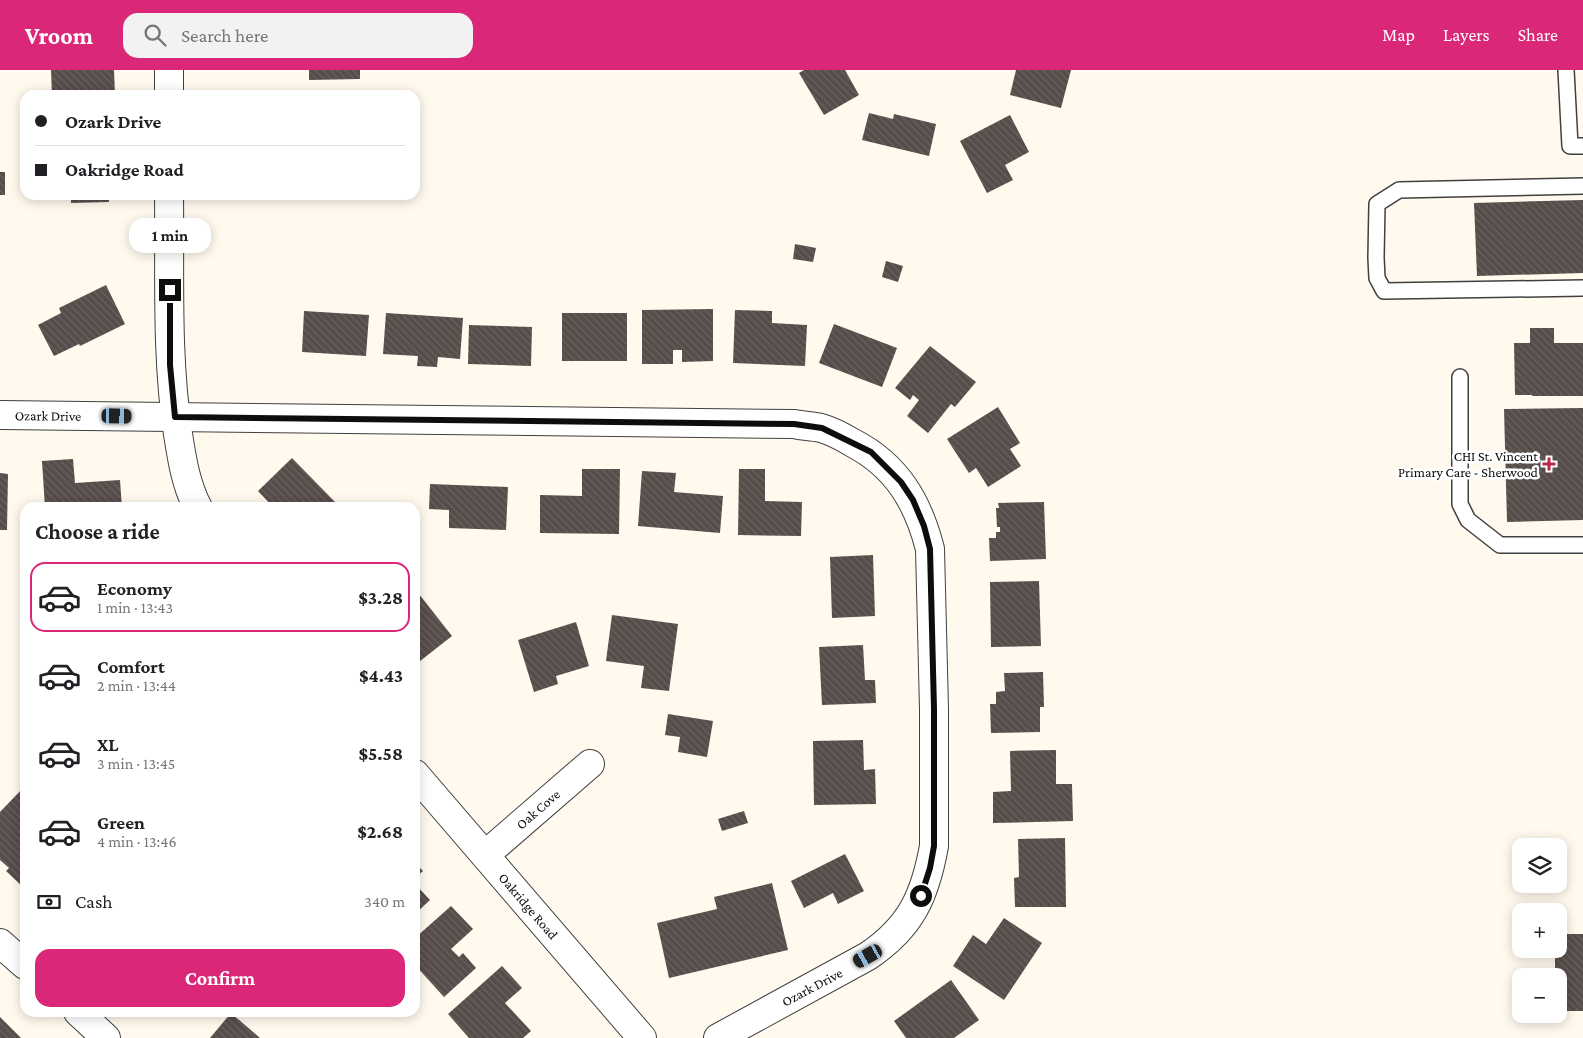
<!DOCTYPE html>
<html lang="en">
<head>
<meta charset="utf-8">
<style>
  :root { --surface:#fff; --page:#f2f2f2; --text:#202124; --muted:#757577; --line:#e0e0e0; --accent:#db2777 }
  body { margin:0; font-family:"Crimson Pro",serif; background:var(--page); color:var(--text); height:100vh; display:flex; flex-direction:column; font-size:19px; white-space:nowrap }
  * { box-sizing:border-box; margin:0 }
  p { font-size:16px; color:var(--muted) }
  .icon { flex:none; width:28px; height:28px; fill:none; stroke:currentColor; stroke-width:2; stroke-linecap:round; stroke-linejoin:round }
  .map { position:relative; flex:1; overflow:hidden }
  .drawer { position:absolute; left:20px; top:432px; width:400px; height:515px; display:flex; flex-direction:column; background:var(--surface); border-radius:15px; box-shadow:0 2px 12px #0003 }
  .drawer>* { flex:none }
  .hud { position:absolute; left:20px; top:20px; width:400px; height:110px; border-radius:15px; box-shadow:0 2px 12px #0003; display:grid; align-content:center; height:110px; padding:0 15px; background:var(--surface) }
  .buttons { position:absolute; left:1512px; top:768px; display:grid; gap:10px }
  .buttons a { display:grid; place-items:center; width:55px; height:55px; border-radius:10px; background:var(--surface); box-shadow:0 2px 12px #0003; font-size:25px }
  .end { position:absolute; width:22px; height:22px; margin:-11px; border:6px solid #0d0d0d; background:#fff; box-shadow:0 0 0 2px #fff }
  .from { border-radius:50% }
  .bubble { position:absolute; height:35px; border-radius:15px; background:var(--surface); box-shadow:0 2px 12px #0003; font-size:16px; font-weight:700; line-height:35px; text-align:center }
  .car { position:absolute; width:15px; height:30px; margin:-15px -8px; border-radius:6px; box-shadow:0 0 4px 1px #0007; background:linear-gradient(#222 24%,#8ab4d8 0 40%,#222 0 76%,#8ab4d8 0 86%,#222 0) }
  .hud b { display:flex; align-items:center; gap:18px; height:48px; font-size:19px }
  .hud b+b { border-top:1px solid var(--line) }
  .hud i { width:12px; height:12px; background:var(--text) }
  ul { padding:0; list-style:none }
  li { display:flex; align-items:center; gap:15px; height:70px; margin:0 10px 8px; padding:0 5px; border:2px solid transparent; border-radius:15px }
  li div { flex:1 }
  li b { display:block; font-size:19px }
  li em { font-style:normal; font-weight:700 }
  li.current { border-color:var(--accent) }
  li>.icon { width:45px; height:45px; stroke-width:1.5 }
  h2 { padding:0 15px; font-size:22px; line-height:60px }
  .pay { display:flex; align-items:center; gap:12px; height:55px; padding:0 15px; font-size:19px }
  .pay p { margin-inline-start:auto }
  .primary-button { display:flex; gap:10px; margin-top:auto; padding:10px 15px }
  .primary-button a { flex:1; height:58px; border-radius:15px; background:var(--accent); color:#fff; font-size:20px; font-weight:700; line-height:58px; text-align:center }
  header { display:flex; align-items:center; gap:30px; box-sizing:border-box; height:70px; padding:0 25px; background:var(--accent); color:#fff }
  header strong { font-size:24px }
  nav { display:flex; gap:28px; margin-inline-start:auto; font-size:18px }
  .search { width:350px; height:45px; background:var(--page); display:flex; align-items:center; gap:12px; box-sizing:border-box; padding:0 18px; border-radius:15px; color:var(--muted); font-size:19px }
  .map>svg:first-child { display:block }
</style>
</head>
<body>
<header>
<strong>Vroom</strong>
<div class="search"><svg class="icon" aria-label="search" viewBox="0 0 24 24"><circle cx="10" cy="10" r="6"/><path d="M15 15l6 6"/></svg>Search here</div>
<nav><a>Map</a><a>Layers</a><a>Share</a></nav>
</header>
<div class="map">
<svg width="1583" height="968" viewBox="0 0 1583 968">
  <defs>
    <pattern id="building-back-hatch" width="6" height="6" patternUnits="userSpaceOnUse" patternTransform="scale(1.25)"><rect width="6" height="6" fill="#564c4a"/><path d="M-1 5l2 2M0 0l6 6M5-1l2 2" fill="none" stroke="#696160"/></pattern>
  </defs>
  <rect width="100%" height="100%" fill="#fff9ee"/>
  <path fill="url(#building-back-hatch)" d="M51,0H114L115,25H52Z
    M309,0H360V9L309,10Z
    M804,0H845L859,25L824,45L799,3Z
    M1016,0H1071L1061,38L1010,25Z
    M869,43L893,49L894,44L936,54L929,86L862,70Z
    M1010,45L1029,82L1005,95L1013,110L987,123L960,71Z
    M0,102H5V125H0Z
    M71,125H109V132L71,133Z
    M1583,130V203L1477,206L1474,133Z
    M795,174L816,178L813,192L793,189Z
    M886,191L903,196L898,212L882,207Z
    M106,215L125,254L80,276L79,274L54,286L38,255L61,243L59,238Z
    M713,239V291L682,292V280H673V294H642V240Z
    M735,240L772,241V253L807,255L805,296L733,293Z
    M304,241L369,245L366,286L302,282Z
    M386,243L463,248L460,289L438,287L437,297L417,296L418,286L383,284Z
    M562,243H627V291H562Z
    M834,254L897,278L882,317L819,293Z
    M469,255L532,257L531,296L468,294Z
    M1530,258H1554V273H1583V326H1532V325H1515L1514,273H1530Z
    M930,276L976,312L955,337L951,334L928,363L907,346L919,330L913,325L910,330L895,318Z
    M998,337L1020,373L1010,379L1021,396L988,417L976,398L969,403L947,369Z
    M1583,338V450L1507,452L1504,339Z
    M292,388L337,434L333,438H274L258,421Z
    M73,389L75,413L120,410L122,438H45L42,391Z
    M582,399H620L619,464L540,463V425L582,426Z
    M739,399H765V431L802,432L801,466L738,465Z
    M642,401L676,403L674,422L723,426L720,463L638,456Z
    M0,403L8,404L7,460H0Z
    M430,414L508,417L506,460L449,458V440L429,439Z
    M1044,432L1046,489L990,491L989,468H996V462H1000V457H997L996,438H999L998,433Z
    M873,485L875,546L832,548L830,487Z
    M1039,511L1041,576L991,577L990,512Z
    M415,519L452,566L415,595Z
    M612,545L678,554L669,621L641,618L644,596L606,591Z
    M576,552L589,596L556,606L558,614L534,622L518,570Z
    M863,575L865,610H875L876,633L822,635L819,577Z
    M1043,602L1044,637H1040V662L991,663L990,634H996V622L1005,621L1004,603Z
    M668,644L713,651L707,687L678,682L680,667L665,665Z
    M863,670L864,700L875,699L876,734L814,735L813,671Z
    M1056,680V714H1072L1073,751L993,753V722L1011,721L1010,681Z
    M24,717L25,718V819L6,801L9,798L0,790V742Z
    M744,741L748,753L722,761L718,749Z
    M1065,768L1066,837H1015L1014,808L1019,807L1018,769Z
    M845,784L864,821L838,834L833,823L804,838L791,811Z
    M415,793L423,801L415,808Z
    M772,813L788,880L669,908L657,853L717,839L714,827Z
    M415,814L430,830L415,844Z
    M451,836L473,859L451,879L459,887L463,883L476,898L444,927L415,895V868Z
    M1004,848L1042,873L1004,930L953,896L973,865L986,874Z
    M1559,864H1583V941H1559V906H1555V879H1559Z
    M502,896L522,918L505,933L531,961L523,968H469L448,944Z
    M951,910L979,950L954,968H906L894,951Z
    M231,943L260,968H210Z
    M0,947L21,968H0Z"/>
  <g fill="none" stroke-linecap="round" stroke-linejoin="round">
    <defs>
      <path id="service" d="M1566,0L1570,76H1583
        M1583,116L1399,120L1377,134L1376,188L1377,208L1384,221L1583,218
        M1460,307V434L1468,450L1500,475H1583"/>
      <g id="minor">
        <path d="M169,0V25"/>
        <path d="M169,125C170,205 166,286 178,364C182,390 186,415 198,438"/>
        <path id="s1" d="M0,345L794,354C803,356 813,356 821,358C832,361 843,367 853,373C897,396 918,432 930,479L934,639V776C925,826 911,857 868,886L718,968"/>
        <path id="s2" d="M415,704L642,968"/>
        <path id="s3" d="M485,785L590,694"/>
        <path d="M0,873L25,895"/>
        <path d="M78,942L106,968"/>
      </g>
    </defs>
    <use href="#service" stroke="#404040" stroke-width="18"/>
    <use href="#minor" stroke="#404040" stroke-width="30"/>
    <use href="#service" stroke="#fff" stroke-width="15"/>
    <use href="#minor" stroke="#fff" stroke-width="28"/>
  </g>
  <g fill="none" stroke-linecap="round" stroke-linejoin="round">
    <path stroke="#0d0d0d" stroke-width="6" d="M170,220V295L175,347L794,354L822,358L871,382L901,412L913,430L924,456L930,479L934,639V776L930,798L921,826"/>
  </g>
  <path fill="#bd2648" stroke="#fff" stroke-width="2" d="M1546.5 386.5h5v5h5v5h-5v5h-5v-5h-5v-5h5z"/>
  <g text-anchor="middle" stroke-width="5" stroke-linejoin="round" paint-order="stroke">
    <g font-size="14" fill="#0d0d0d" stroke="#fff">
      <text dy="5" stroke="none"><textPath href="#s1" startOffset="48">Ozark Drive</textPath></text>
      <text dy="5" stroke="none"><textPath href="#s3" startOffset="70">Oak Cove</textPath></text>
      <text dy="5" stroke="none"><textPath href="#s2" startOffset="174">Oakridge Road</textPath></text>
      <text transform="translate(812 917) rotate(-28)" y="5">Ozark Drive</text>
    </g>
    <g font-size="14" fill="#0d0d0d" stroke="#fff" text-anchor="end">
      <text x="1538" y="391">CHI St. Vincent<tspan x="1538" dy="16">Primary Care - Sherwood</tspan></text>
    </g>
  </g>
</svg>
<div class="buttons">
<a><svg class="icon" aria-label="layers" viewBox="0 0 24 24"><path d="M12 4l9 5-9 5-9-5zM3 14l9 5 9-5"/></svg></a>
<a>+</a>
<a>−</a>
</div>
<i class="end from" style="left:921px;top:826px"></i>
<i class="end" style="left:170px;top:220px"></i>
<div class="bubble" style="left:129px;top:148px;width:82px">1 min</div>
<i class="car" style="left:117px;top:346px;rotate:91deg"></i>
<i class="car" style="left:868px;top:886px;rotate:241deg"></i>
<div class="hud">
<b><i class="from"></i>Ozark Drive</b>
<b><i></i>Oakridge Road</b>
</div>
<section class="drawer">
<h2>Choose a ride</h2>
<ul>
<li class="current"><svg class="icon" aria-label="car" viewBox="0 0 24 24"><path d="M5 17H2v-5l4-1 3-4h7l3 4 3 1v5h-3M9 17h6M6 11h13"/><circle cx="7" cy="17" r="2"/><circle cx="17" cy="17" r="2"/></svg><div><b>Economy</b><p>1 min · 13:43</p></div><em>$3.28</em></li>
<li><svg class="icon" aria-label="car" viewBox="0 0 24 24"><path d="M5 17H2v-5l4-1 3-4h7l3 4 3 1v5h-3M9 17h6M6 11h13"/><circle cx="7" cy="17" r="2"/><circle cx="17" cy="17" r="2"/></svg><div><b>Comfort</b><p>2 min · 13:44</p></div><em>$4.43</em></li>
<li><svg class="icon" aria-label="car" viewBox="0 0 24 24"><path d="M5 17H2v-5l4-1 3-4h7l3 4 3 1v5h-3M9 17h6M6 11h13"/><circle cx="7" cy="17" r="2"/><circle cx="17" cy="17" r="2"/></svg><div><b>XL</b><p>3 min · 13:45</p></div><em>$5.58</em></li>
<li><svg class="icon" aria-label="car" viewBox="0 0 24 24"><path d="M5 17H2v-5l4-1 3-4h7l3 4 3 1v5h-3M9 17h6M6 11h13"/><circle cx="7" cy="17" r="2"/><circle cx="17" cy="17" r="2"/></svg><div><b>Green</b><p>4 min · 13:46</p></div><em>$2.68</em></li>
</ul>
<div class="pay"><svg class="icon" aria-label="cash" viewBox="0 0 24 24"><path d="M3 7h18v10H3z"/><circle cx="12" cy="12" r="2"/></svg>Cash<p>340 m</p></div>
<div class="primary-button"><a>Confirm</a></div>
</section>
</div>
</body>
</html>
